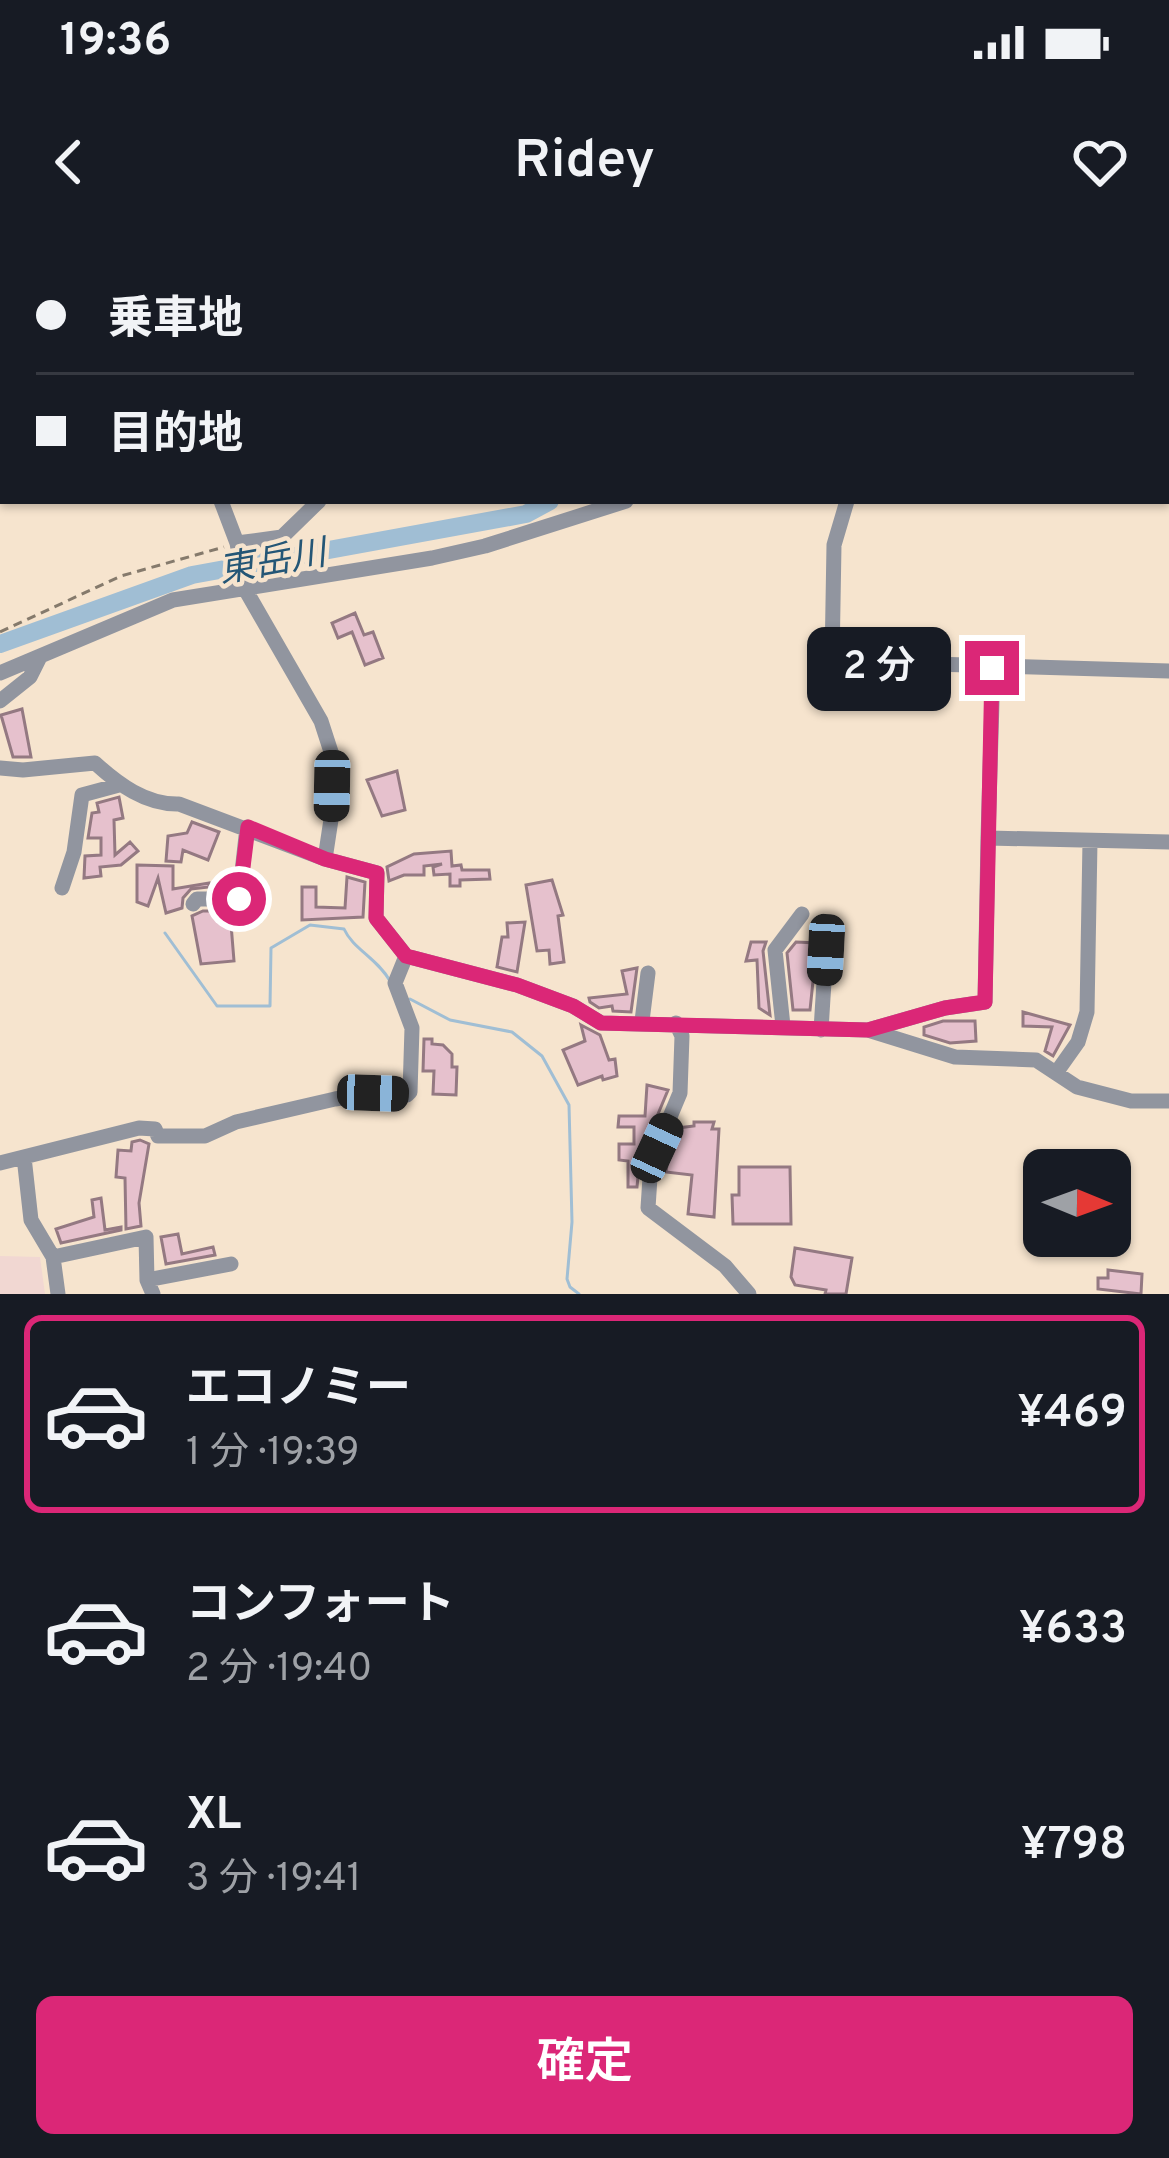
<!DOCTYPE html>
<html lang="ja">
<head>
<meta charset="utf-8">
<style>
  :root { --surface:#171b24; --page:#20242c; --text:#f1f3f6; --muted:#9ea1a6; --line:#363941; --accent:#db2777 }
  body { margin:0; font-family:Overpass,"Noto Sans JP",sans-serif; background:var(--page); color:var(--text); height:100vh; display:flex; flex-direction:column; font-size:45px; white-space:nowrap }
  * { box-sizing:border-box; margin:0 }
  p { font-size:39px; color:var(--muted) }
  .icon { flex:none; width:66px; height:66px; fill:none; stroke:currentColor; stroke-width:2; stroke-linecap:round; stroke-linejoin:round }
  .map { position:relative; height:1054px; overflow:hidden }
  .drawer { display:flex; flex-direction:column; background:var(--surface); flex:1 }
  .drawer>* { flex:none }
  .hud { position:absolute; left:0px; top:0px; width:1170px; height:264px; box-shadow:0 3px 9px #0004; display:grid; align-content:center; height:264px; padding:0 36px; background:var(--surface) }
  .needle { width:78px; rotate:91deg }
  .buttons { position:absolute; left:1023px; top:909px; display:grid; gap:24px }
  .buttons a { display:grid; place-items:center; width:108px; height:108px; border-radius:18px; background:var(--surface); box-shadow:0 3px 9px #0004; font-size:60px }
  .end { position:absolute; width:54px; height:54px; margin:-27px; border:15px solid #db2777; background:#fff; box-shadow:0 0 0 6px #fff }
  .from { border-radius:50% }
  .bubble { position:absolute; height:84px; border-radius:18px; background:var(--surface); box-shadow:0 3px 9px #0004; font-size:39px; font-weight:600; line-height:84px; text-align:center }
  .car { position:absolute; width:36px; height:72px; margin:-36px -18px; border-radius:15px; box-shadow:0 0 9px 3px #0007; background:linear-gradient(#222 24%,#8ab4d8 0 40%,#222 0 76%,#8ab4d8 0 86%,#222 0) }
  .hud b { display:flex; align-items:center; gap:42px; height:114px; font-size:45px }
  .hud b+b { border-top:3px solid var(--line) }
  .hud i { width:30px; height:30px; background:var(--text) }
  ul { padding:21px 0 0; list-style:none }
  li { display:flex; align-items:center; gap:36px; height:198px; margin:0 24px 18px; padding:0 12px; border:6px solid transparent; border-radius:18px }
  li div { flex:1 }
  li b { display:block; font-size:45px }
  li em { font-style:normal; font-weight:600 }
  li.on { border-color:var(--accent) }
  li>.icon { width:108px; height:108px; stroke-width:1.5 }
  .button { display:flex; gap:24px; margin-top:auto; padding:24px 36px }
  .button a { flex:1; height:138px; border-radius:18px; background:var(--accent); color:#fff; font-size:48px; font-weight:600; line-height:138px; text-align:center }
  .status { display:flex; justify-content:space-between; align-items:center; height:84px; padding:0 60px; background:var(--surface); direction:ltr }
  .status svg { height:33px; fill:currentColor }
  header { display:flex; justify-content:space-between; align-items:center; height:156px; padding:0 36px; background:var(--surface); font-size:54px; font-weight:600 }
  .map>svg:first-child { display:block }
</style>
</head>
<body>
<div class="status"><b>19:36</b><svg viewBox="0 0 49 12"><path d="M0 12V9h3v3zM5 12V6h3v6zM10 12V3h3v9zM15 12V0h3v12zM26 1h20v11H26zM47 4h2v5h-2z"/></svg></div>
<header><svg class="icon" aria-label="back" viewBox="0 0 24 24"><path d="M15 5l-7 7 7 7"/></svg>Ridey<svg class="icon" aria-label="heart" viewBox="0 0 24 24"><path d="M12 20l-8-8c-3-5 5-10 8-4 3-6 11-1 8 4z"/></svg></header>
<div class="map">
<svg width="1169" height="1054" viewBox="0 0 1169 1054">
  <rect width="100%" height="100%" fill="#f6e4ce"/>
  <path fill="#f1d7d2" d="M0,1016L40,1017L45,1054H0Z"/>
  <g fill="none" stroke-linecap="round" stroke-linejoin="round">
    <path stroke="#a0bed4" stroke-width="3" d="M165,693L217,766H270L271,708L310,685L344,689C353,709 377,718 390,741
      M410,759L450,780L512,792L542,816L569,865L572,982L567,1039L570,1047L579,1054"/>
    <path stroke="#a0bed4" stroke-width="18" d="M1039,3L1044,0
      M0,404L192,335L526,274L550,261"/>
  </g>
  <path fill="#e6c1cd" stroke="#947982" stroke-width="3" d="M355,373L364,395L373,392L383,418L365,425L352,392L338,398L332,383Z
    M22,469L31,517H13L1,475Z
    M397,531L405,570L382,576L367,540Z
    M119,557L123,578L114,580L115,615L130,602L138,611L121,625L100,627L101,636L84,638L85,616L101,615V598H88L92,573L99,572L97,563Z
    M192,582L219,592L208,620L183,610L181,622L166,621L168,596L187,593Z
    M451,611L452,626L461,625L462,630H489L490,639L460,640V646H450V634L434,635L433,627L442,624L424,626V635H404L389,641L387,627L414,614Z
    M137,625L173,626V649L209,643V647L191,649L183,658L182,668L166,673L158,638L148,666L137,662Z
    M347,637L365,642L363,677L302,680V647H316V667L345,668Z
    M552,640L563,675L558,676L564,722L550,724L549,710L537,711L526,645Z
    M203,671H236L238,684H231L234,721L201,724L192,676Z
    M525,682L517,732L497,727L502,697H508L507,683Z
    M751,702H766L763,711L770,775L759,768L757,720L746,721Z
    M796,702L817,703L810,770H793L787,713Z
    M637,728L631,772L613,771L612,766L599,768L590,762L589,758L627,754L622,731Z
    M1023,772L1070,785L1053,816L1045,811L1052,787L1023,786Z
    M943,781H975L976,801L950,803L924,795V787Z
    M581,785L600,795L609,820L615,819L617,836L603,840L602,836L578,845L563,810L585,801Z
    M424,799H432V804L443,805L452,814V827H457L456,855L433,854L434,831H423Z
    M647,845L668,850L640,917L637,947H628V921L619,920V904H634V887H618L619,876H645Z
    M694,882H714L712,889H719L714,977L688,974L692,935L666,932L669,910L678,888L694,886Z
    M140,900L149,904L139,963L141,986L126,989L125,938L116,937L118,910L131,911L132,902Z
    M739,927H790L791,984H733L732,955H739Z
    M101,958L105,990L121,987V990L61,1003L56,989L94,977L92,960Z
    M178,994L182,1014L213,1007L215,1015L166,1024L161,997Z
    M795,1008L852,1018L846,1054H825L826,1050L795,1045L791,1037Z
    M1108,1030L1142,1034L1141,1054L1098,1049V1038H1108Z"/>
  <g fill="none" stroke-linecap="round" stroke-linejoin="round">
    <path stroke="#857a6c" stroke-width="3" stroke-dasharray="9 6" stroke-linecap="butt" d="M0,151H3
      M0,392L121,336L224,307"/>
    <path stroke="#91959f" stroke-width="15" d="M54,0L56,3
      M867,3L877,0
      M1075,3L1080,0
      M1127,3L1130,0
      M1167,255H1169
      M221,261L237,303L245,349L321,481L333,518L332,573L325,619
      M847,261L834,305L832,421L1169,431
      M237,303L282,297L319,261
      M0,433L173,360L432,318L485,306L626,261
      M0,461L30,437L40,417
      M0,528L23,530L95,523C118,544 146,565 179,564L325,619L377,633L376,678L406,716L517,745L573,766L601,783L868,790L955,817L1036,820L1077,847L1131,861H1169
      M247,587L239,659L247,665L248,677
      M988,598L993,428
      M62,648L74,612L82,555L119,545
      M193,664L197,659H239
      M642,781L648,733
      M676,783L682,796L680,853L651,922L648,968L725,1026L749,1054
      M783,786L775,710L802,674
      M821,790L826,710
      M868,790L945,768L985,762L988,598L1169,602
      M1056,833L1078,802L1087,772L1090,601
      M24,917L31,980L53,1017L58,1054
      M0,923L139,888L155,889L158,896H205L236,882L335,859L373,853L407,855L410,852L412,788L395,743L406,716
      M53,1017L146,997L147,1040L153,1054
      M147,1040L231,1024"/>
  </g>
  <g fill="none" stroke-linecap="round" stroke-linejoin="round">
    <path stroke="#db2777" stroke-width="15" d="M239,659L248,587L325,619L377,633L376,678L406,716L517,745L573,766L601,783L868,790L945,768L985,762L992,428"/>
  </g>
  <g text-anchor="middle" stroke-width="9" stroke-linejoin="round" paint-order="stroke">
    <g font-size="36" font-style="italic" fill="#245676" stroke="#f6e4ce">
      <text transform="translate(272 320) rotate(-10)" y="13">東岳川</text>
    </g>
  </g>
</svg>
<div class="buttons">
<a><svg class="needle" viewBox="-14 -14 28 28"><path d="M0-13l5 13h-10z" fill="#e53935"/><path d="M0 13l5-13h-10z" fill="#9ea1a6"/></svg></a>
</div>
<i class="end from" style="left:239px;top:659px"></i>
<i class="end" style="left:992px;top:428px"></i>
<div class="bubble" style="left:807px;top:387px;width:144px">2 分</div>
<i class="car" style="left:332px;top:546px;rotate:181deg"></i>
<i class="car" style="left:826px;top:710px;rotate:183deg"></i>
<i class="car" style="left:373px;top:853px;rotate:92deg"></i>
<i class="car" style="left:657px;top:908px;rotate:25deg"></i>
<div class="hud">
<b><i class="from"></i>乗車地</b>
<b><i></i>目的地</b>
</div>
</div>
<section class="drawer">
<ul>
<li class="on"><svg class="icon" aria-label="car" viewBox="0 0 24 24"><path d="M5 17H2v-5l4-1 3-4h7l3 4 3 1v5h-3M9 17h6M6 11h13"/><circle cx="7" cy="17" r="2"/><circle cx="17" cy="17" r="2"/></svg><div><b>エコノミー</b><p>1 分 · 19:39</p></div><em>¥469</em></li>
<li><svg class="icon" aria-label="car" viewBox="0 0 24 24"><path d="M5 17H2v-5l4-1 3-4h7l3 4 3 1v5h-3M9 17h6M6 11h13"/><circle cx="7" cy="17" r="2"/><circle cx="17" cy="17" r="2"/></svg><div><b>コンフォート</b><p>2 分 · 19:40</p></div><em>¥633</em></li>
<li><svg class="icon" aria-label="car" viewBox="0 0 24 24"><path d="M5 17H2v-5l4-1 3-4h7l3 4 3 1v5h-3M9 17h6M6 11h13"/><circle cx="7" cy="17" r="2"/><circle cx="17" cy="17" r="2"/></svg><div><b>XL</b><p>3 分 · 19:41</p></div><em>¥798</em></li>
</ul>
<div class="button"><a>確定</a></div>
</section>
</body>
</html>
